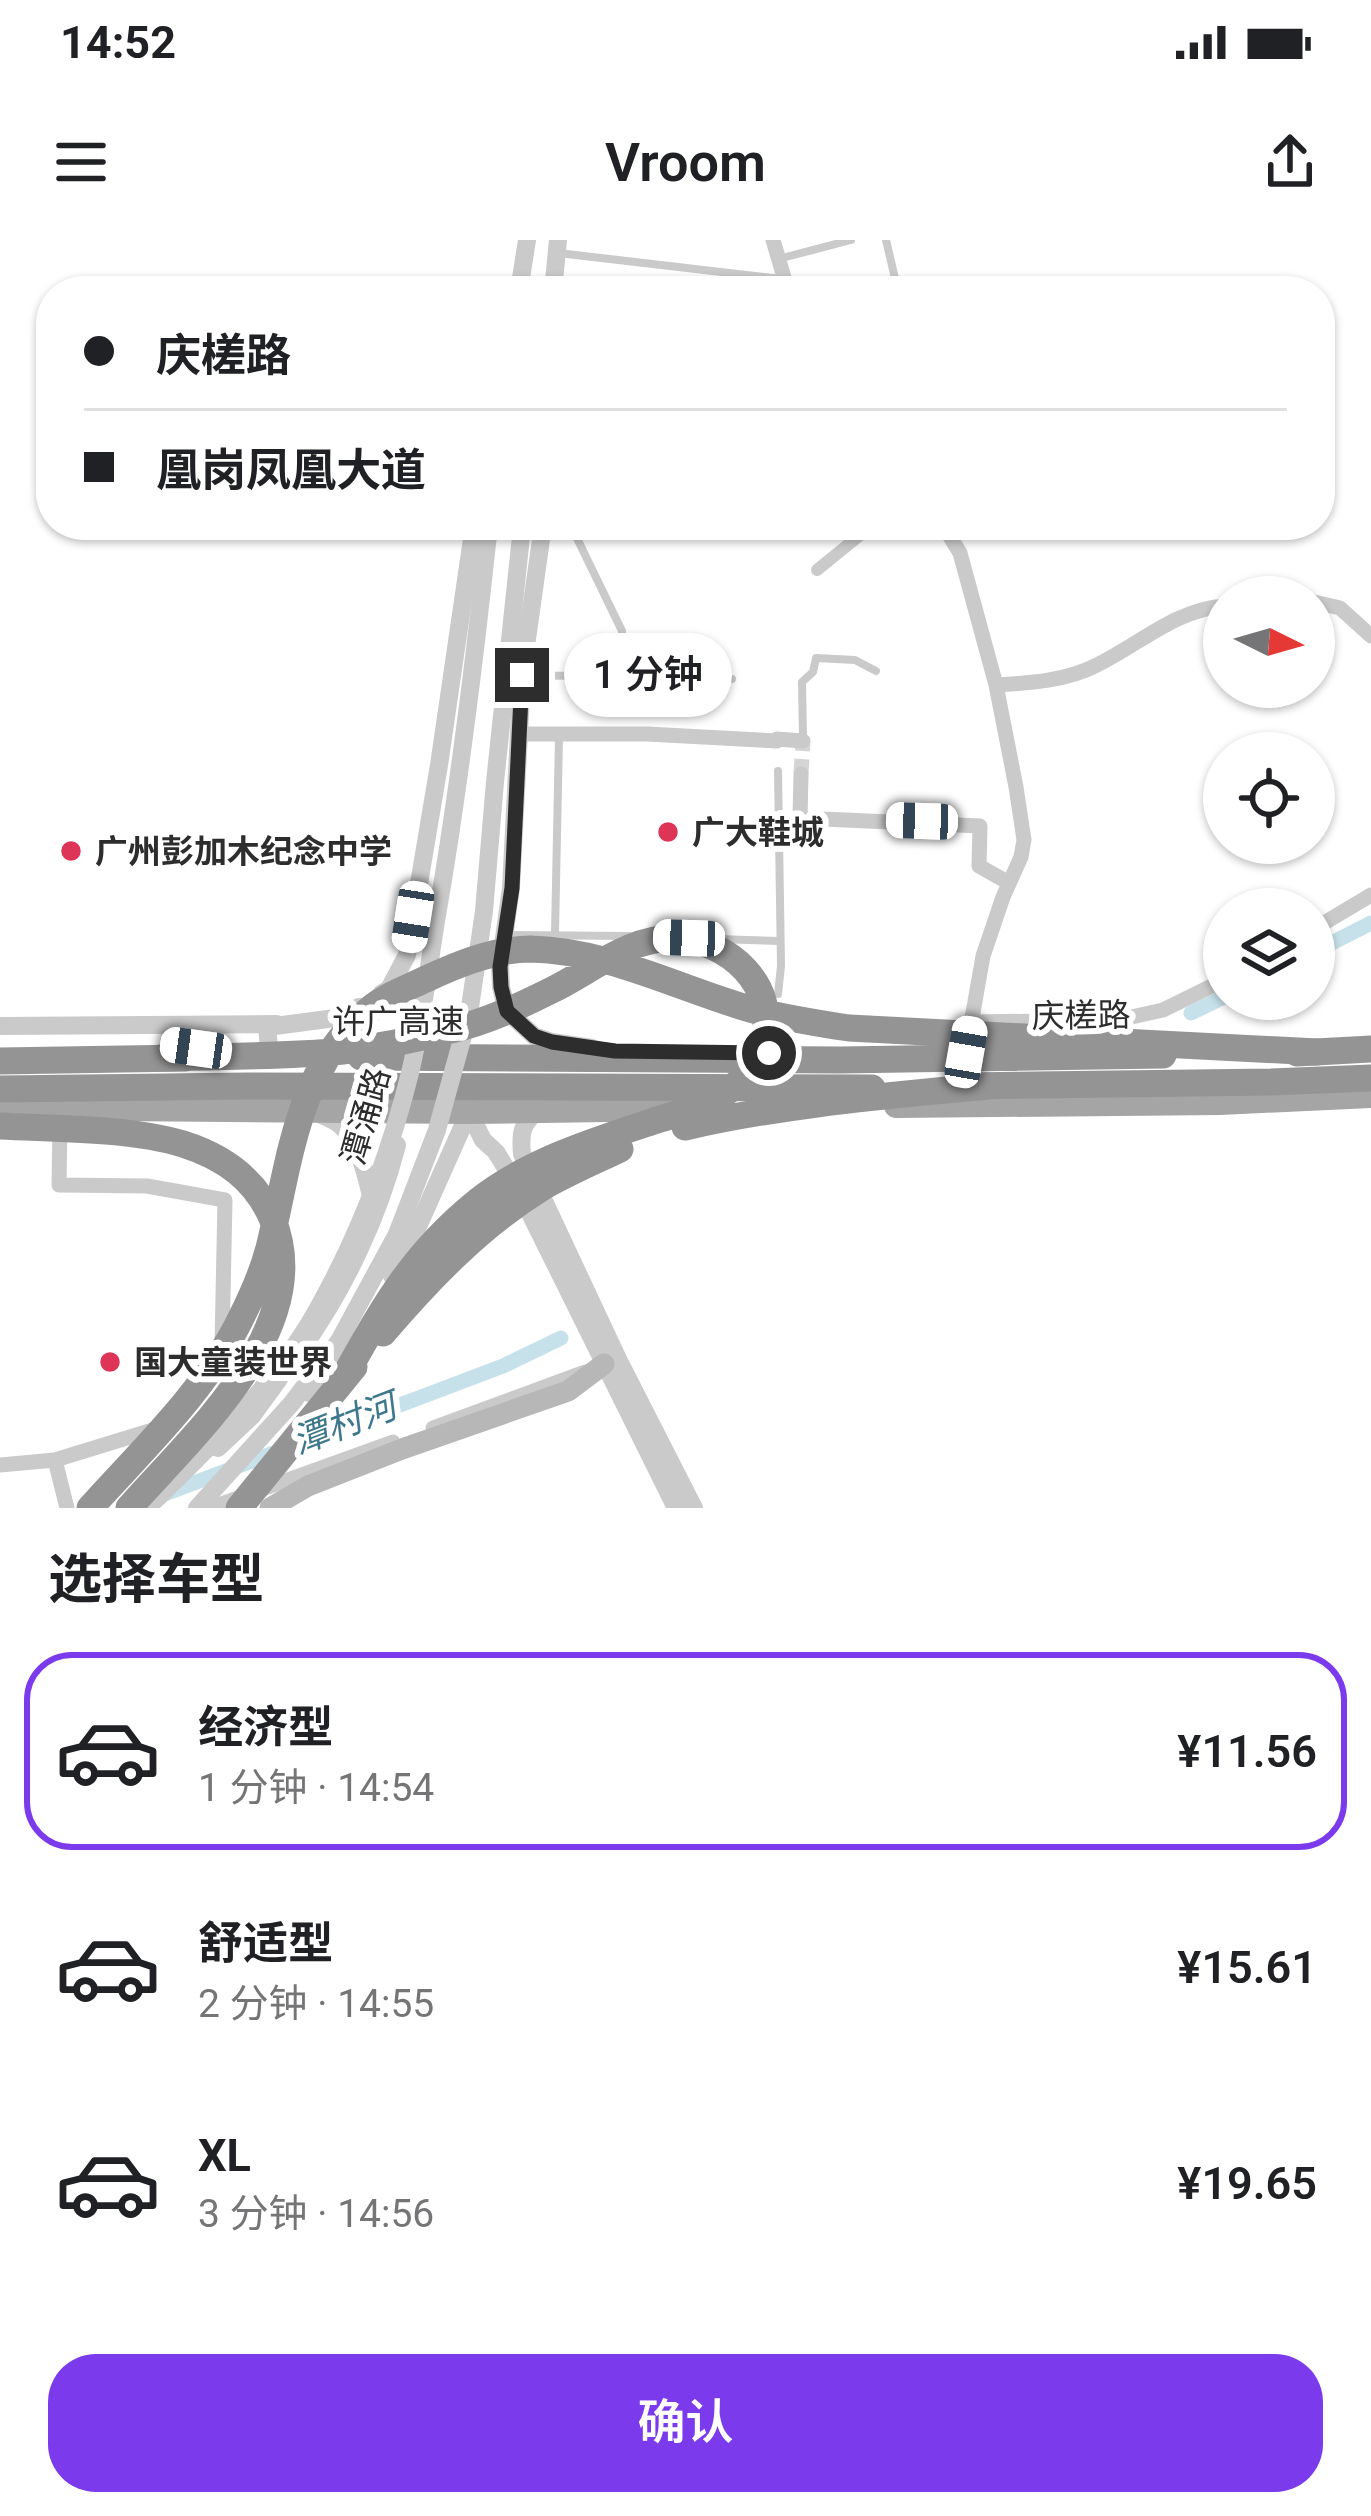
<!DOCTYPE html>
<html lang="zh">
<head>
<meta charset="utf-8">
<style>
  :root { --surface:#fff; --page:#f6f6f6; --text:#202124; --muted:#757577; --line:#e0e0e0; --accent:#7c3aed }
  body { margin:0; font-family:Roboto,"Noto Sans SC",sans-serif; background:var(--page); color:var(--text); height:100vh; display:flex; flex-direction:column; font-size:45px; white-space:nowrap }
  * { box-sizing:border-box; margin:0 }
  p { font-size:39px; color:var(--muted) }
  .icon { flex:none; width:66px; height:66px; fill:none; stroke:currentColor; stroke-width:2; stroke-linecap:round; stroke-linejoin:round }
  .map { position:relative; height:1268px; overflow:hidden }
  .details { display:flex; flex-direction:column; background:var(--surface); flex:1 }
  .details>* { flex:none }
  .top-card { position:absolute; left:36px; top:36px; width:1299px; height:264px; border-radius:48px; box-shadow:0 3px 9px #0004; display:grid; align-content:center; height:264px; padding:0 48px; background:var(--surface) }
  .needle { width:78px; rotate:95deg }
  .buttons { position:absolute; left:1203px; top:336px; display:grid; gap:24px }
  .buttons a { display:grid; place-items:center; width:132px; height:132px; border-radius:50%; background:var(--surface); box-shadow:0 3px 9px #0004; font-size:60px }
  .end { position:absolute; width:54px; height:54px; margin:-27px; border:15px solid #2d2d2d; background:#fff; box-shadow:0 0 0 6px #fff }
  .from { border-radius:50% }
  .bubble { position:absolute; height:84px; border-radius:42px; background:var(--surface); box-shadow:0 3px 9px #0004; font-size:39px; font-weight:600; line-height:84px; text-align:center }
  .car { position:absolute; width:36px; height:72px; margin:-36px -18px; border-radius:15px; box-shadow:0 0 9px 3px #0007; background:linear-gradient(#fff 24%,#345 0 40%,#fff 0 76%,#345 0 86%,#fff 0) }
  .top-card b { display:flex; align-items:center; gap:42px; height:114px; font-size:45px }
  .top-card b+b { border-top:3px solid var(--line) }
  .top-card i { width:30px; height:30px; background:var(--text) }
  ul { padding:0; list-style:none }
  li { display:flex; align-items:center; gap:36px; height:198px; margin:0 24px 18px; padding:0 24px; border:6px solid transparent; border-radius:48px }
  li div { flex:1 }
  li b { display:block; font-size:45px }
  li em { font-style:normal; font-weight:600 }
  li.current { border-color:var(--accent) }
  li>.icon { width:108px; height:108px; stroke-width:1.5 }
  h2 { padding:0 48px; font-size:54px; line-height:144px }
  .button { display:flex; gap:24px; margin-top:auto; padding:24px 48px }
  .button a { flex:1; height:138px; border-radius:48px; background:var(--accent); color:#fff; font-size:48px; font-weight:600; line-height:138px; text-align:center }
  .status { display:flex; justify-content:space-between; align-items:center; height:84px; padding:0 60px; background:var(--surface); direction:ltr }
  .status svg { height:33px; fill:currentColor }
  header { display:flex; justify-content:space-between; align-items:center; height:156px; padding:0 48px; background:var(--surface); font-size:54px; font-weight:600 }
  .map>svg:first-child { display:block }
</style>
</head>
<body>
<div class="status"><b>14:52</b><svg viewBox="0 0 49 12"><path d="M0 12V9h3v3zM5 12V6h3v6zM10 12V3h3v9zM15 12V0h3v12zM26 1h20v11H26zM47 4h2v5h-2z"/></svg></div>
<header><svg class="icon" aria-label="menu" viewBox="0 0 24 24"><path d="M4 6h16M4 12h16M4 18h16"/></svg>Vroom<svg class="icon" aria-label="share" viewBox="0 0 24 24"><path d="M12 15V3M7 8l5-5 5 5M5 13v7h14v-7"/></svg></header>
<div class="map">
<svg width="1371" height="1268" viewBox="0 0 1371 1268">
  <rect width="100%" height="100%" fill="#fff"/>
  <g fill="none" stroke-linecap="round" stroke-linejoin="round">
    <path stroke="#c7e1ea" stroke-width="15" d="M1314,712L1371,683
      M1191,773L1224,757
      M162,1255L503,1126L561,1098"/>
    <path stroke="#d5d5d5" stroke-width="15" stroke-dasharray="15 8" stroke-linecap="butt" d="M801,534L803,501"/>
    <path stroke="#cacaca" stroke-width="8" d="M886,0L898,51
      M558,13L782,39
      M778,19L851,0
      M573,290L622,391V435
      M523,435L732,439
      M803,499L802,442L813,432L816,418L855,420L876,431
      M555,693L559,497
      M506,695L629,696
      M716,699L779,701
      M778,754L781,726L778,531"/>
    <path stroke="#cacaca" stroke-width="12" d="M817,330L865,291L869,285"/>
    <path stroke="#cacaca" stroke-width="15" d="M773,0L788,51
      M943,285L960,313L996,445L1016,547L1024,600L1021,617L1003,657L983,716L968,801
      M543,288L572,289L580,285
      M1314,362L1340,368L1371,396
      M996,445C1030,443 1066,441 1097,425C1140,404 1175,370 1224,366
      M519,494H647L777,501
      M777,499L803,501
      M801,534L800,578L980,586L979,626L1009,643
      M1314,689L1371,655
      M971,782L1118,780L1163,770L1224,740
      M60,883L59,945L147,946L225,960L222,1104
      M433,1188L585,1132
      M55,1220L67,1268
      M0,1225L55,1220L156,1189
      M210,1268L393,1202"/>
    <path stroke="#cacaca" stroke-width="18" d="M519,51L527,0
      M553,51L558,0
      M543,285L522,435L511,648L500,726L501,747L507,771L534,796L552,802L592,808
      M382,753L389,749L407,715L439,525L474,285
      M0,786L277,784
      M269,807L267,787L343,777L359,767
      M538,870C522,884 520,892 522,914L618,1119L694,1268
      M315,872C323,876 335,880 341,886C360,905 366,935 372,960
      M469,872L483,900L496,912L515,943L676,1268
      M392,1036L404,1018L469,872
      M303,1107C345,1048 379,976 397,905
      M309,1153L352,1100
      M218,1208L252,1176L279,1139"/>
    <path stroke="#b7b7b7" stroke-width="21" d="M270,1268L308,1246L402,1209L568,1151L604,1124"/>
    <path stroke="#a5a5a5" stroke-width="24" d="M896,866L1220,863L1371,856
      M0,868L469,872L676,869"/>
    <path stroke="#949494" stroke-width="27" d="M1297,813L1371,809
      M361,817L840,820L1163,815
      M0,821L185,818
      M964,846L1271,842L1371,838
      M0,849L248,846L872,848"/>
    <path stroke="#cacaca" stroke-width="18" d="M147,1268C210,1207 281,1139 322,1061C362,988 390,913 410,833C422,783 428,731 436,681C459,550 475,417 489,285
      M197,1268L292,1163L339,1101L397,994L437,890L469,774L484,671L495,542L522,287"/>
    <path stroke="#949494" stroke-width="27" d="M161,818C222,816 283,817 343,811C379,807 417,799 451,790C486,782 520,766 552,750C591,731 631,696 677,698C728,700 779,746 763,801C756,827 736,849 712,861C693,871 671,875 651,882C593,901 527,922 478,961C411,1015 383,1068 342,1141
      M0,886C57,889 130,888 183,904C224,917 255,939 272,978C318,1086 193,1195 129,1268
      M685,887C784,864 887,856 988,846
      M383,1093C430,1038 481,985 543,947C567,933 595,921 620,909
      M90,1268C144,1208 207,1149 242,1076C253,1054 263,1031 269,1008C290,923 296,828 370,769C386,756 407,748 426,739C458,724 495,709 531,709C609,711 677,748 750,769C783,778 816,783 849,788L1317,812
      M239,1268L354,1127"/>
  </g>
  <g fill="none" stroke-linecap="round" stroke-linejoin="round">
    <path stroke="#2d2d2d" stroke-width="15" d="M522,435L512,648L500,727L501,747L507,771L534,796L552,802L615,811L769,813"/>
  </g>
  <g fill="#de3458" stroke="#fff" stroke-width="4.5">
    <circle cx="668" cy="592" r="12"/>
    <circle cx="71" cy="611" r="12"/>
    <circle cx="110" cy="1122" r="12"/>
  </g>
  <g text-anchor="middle" stroke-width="12" stroke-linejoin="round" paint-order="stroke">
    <g font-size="33" font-weight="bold" fill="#2d2d2d" stroke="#fff" text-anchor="start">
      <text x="692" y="604">广大鞋城</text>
      <text x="95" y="623">广州彭加木纪念中学</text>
      <text x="134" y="1134">国大童装世界</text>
    </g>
    <g font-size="33" fill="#2d2d2d" stroke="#fff">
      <text transform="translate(1081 775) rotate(-1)" y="12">庆槎路</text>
      <text x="398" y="793">许广高速</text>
      <text transform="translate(365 876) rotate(-74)" y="12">潭涌路</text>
    </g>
    <g font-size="36" font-style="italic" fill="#3e788c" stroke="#fff">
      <text transform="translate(344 1183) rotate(-21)" y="13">潭村河</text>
    </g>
  </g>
</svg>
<div class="buttons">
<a><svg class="needle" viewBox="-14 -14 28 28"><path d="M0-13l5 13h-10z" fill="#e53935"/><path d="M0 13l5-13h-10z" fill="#757577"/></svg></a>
<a><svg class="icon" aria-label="locate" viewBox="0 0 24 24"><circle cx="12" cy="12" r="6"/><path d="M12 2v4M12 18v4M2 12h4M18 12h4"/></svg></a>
<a><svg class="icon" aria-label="layers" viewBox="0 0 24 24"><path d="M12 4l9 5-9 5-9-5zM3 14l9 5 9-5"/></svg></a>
</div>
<i class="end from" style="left:769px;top:813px"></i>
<i class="end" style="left:522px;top:435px"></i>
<div class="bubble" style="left:564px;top:393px;width:168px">1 分钟</div>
<i class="car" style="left:922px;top:581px;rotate:272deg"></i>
<i class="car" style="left:413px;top:677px;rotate:189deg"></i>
<i class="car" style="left:689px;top:698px;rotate:272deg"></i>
<i class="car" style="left:196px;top:808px;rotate:278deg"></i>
<i class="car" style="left:966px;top:812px;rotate:10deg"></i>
<div class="top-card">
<b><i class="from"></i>庆槎路</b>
<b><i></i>凰岗凤凰大道</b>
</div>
</div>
<section class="details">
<h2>选择车型</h2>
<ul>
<li class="current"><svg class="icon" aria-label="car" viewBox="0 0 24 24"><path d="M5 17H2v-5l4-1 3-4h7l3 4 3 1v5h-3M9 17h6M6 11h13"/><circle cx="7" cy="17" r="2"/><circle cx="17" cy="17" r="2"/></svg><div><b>经济型</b><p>1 分钟 · 14:54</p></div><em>¥11.56</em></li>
<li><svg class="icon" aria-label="car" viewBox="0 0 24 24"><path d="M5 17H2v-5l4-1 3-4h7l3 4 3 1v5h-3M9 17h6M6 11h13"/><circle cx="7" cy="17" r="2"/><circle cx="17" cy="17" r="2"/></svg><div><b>舒适型</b><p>2 分钟 · 14:55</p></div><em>¥15.61</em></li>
<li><svg class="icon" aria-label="car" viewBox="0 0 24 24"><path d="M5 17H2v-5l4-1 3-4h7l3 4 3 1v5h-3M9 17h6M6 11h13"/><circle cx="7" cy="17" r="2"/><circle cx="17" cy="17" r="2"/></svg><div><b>XL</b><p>3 分钟 · 14:56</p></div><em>¥19.65</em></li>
</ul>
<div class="button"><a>确认</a></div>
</section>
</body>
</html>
